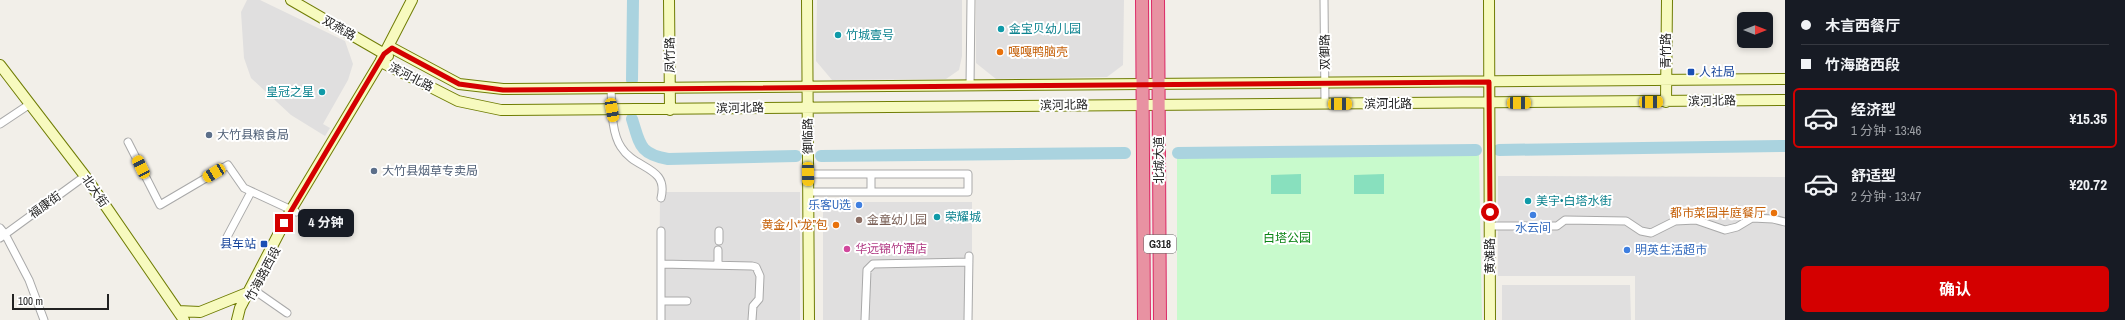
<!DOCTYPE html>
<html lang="zh">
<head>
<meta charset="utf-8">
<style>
  :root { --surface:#171b24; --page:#242831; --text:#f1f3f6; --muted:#9ea1a6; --line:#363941; --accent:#d40000 }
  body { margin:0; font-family:"Archivo Narrow","Noto Sans SC",sans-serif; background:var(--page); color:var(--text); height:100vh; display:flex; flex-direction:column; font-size:15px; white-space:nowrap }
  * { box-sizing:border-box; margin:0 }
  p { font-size:13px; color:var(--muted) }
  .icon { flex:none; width:22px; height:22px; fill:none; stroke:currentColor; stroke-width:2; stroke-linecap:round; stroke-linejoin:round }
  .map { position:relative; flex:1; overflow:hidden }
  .panel { display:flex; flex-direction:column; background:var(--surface); width:340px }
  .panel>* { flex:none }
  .guide { display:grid; align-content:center; height:88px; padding:0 16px; background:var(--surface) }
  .needle { width:26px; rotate:90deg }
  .buttons { position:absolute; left:1737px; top:12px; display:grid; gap:8px }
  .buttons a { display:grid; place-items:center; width:36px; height:36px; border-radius:6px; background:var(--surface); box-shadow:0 2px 6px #0003; font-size:20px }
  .scale { position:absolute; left:12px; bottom:10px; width:97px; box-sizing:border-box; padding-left:4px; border:2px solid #222; border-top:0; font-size:11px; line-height:14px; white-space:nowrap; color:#222; -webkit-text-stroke:3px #fff; paint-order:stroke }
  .end { position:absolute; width:18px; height:18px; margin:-9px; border:5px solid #d40000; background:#fff; box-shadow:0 0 0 2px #fff }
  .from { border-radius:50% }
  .bubble { position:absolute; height:28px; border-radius:6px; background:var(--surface); box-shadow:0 2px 6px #0003; font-size:13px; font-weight:700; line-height:28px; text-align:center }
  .car { position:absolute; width:12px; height:24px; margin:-12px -6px; border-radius:5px; box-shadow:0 0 3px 1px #0007; background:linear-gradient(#f5c518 24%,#345 0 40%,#f5c518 0 76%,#345 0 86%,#f5c518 0) }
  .guide b { display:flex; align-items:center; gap:14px; height:38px; font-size:15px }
  .guide b+b { border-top:1px solid var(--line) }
  .guide i { width:10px; height:10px; background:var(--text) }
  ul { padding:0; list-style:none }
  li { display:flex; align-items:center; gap:12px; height:60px; margin:0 8px 6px; padding:0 8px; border:2px solid transparent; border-radius:6px }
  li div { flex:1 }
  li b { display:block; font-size:15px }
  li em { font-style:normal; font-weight:700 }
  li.active { border-color:var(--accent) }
  li>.icon { width:36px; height:36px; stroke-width:1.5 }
  .cta { display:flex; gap:8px; margin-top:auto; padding:8px 16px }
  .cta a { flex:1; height:46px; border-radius:6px; background:var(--accent); color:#fff; font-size:16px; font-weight:700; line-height:46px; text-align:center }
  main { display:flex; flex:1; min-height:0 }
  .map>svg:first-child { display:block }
</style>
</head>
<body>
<main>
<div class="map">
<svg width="1785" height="320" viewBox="0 0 1785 320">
  <rect width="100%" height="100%" fill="#f2efe9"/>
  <path fill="#e0dfdf" d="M247,0H260L345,41L353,64L348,80L323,124L330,128L325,136L291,115L251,78L244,58L241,12Z
    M817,0H962V56L959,70L946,79L832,80L816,61Z
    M976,0H1124L1123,65L1107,77L996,79L976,63Z
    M1498,176L1785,177V320H1635V276H1498Z
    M660,192H800V320H659Z
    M823,202H972V320H823Z
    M1502,285H1630L1631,320H1502Z"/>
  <path fill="#c8facc" d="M1479,155L1482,320H1177V157Z"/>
  <path fill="#88e0be" d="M1301,174V194H1271V175Z
    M1384,174V194H1354V175Z"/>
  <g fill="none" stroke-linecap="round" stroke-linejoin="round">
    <path stroke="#aad3df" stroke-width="12" d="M632,80L633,0
      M632,119C640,144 639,154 668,159L796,156
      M1499,150L1785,146
      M1178,153L1476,150
      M821,156L1125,153"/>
    <defs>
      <path id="street" d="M1324,0L1325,104
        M970,86L971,0
        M611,89C612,106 611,132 621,147C635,170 669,166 661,198
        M0,124L30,104
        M128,142L160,205L228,165L244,188L296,212
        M808,174H968V192H808
        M871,174V192
        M1490,226H1557L1565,220L1626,221L1641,231L1651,233L1675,221L1696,220L1725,230L1737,227L1752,218L1773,219L1785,222
        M0,228L5,234L29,280L44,320
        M227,237L251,192
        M0,238L85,176
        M719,241V231
        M661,264V231
        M718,264V250
        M254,290L287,313
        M661,301V320
        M687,301H661V264L752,266L756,267L760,276L759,299L753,306L752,320
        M865,320L867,270L873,264L969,262
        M968,320L969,256"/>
      <path id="secondary" d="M291,0L388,56
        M669,0L670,110
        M807,0L809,320
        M1489,0L1490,320
        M384,53L383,63L458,101L501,110L1785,100
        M384,53L392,48L459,84L503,89L1785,79
        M0,65L85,176L184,320
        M1666,102L1667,0
        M178,311L200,312L247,293
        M237,320L240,308L291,210L380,62L412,0"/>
      <path id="highway" d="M1142,0L1144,320
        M1158,0L1160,320"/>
    </defs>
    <use href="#street" stroke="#a9a9a9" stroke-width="9"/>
    <use href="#secondary" stroke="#707d05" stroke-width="12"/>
    <use href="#highway" stroke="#dc2a67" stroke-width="14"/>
    <use href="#street" stroke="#fff" stroke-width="7"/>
    <use href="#secondary" stroke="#f7fabf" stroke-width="10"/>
    <use href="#highway" stroke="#e892a2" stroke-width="12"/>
  </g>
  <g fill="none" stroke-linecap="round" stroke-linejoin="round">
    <path stroke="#d40000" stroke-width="5" d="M284,223L384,54L392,48L459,84L503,90L1489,82L1490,212"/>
  </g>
  <g fill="#0f9aa8" stroke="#fff" stroke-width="1.5">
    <circle cx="1001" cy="29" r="4"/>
    <circle cx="838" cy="35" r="4"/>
    <circle cx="322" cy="92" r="4"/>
    <circle cx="1528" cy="201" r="4"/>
    <circle cx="937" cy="217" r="4"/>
  </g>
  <g fill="#e8710a" stroke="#fff" stroke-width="1.5">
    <circle cx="1000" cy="52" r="4"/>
    <circle cx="1774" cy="213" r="4"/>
    <circle cx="836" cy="225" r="4"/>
  </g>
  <g fill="#1a4fb4" stroke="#fff" stroke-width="1.5">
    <rect x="1687" y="68" width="8" height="8" rx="2"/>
    <rect x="260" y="240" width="8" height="8" rx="2"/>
  </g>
  <g fill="#5c6f8a" stroke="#fff" stroke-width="1.5">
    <circle cx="209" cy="135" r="4"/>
    <circle cx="374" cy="171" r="4"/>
  </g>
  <g fill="#3f7fe0" stroke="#fff" stroke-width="1.5">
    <circle cx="859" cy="205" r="4"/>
    <circle cx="1533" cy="215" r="4"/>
    <circle cx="1627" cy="250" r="4"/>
  </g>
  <circle fill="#8d6e63" stroke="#fff" stroke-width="1.5" cx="859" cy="220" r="4"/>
  <circle fill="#d1479c" stroke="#fff" stroke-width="1.5" cx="847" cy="249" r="4"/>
  <g text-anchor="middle" stroke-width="4" stroke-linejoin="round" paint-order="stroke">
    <rect fill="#fff" stroke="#646464" stroke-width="1" x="1144" y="235" width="32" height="18" rx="3"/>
    <g font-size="11" font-weight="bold" fill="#222">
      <text x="1160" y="248">G318</text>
    </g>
    <g font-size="12" fill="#222" stroke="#fff">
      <text transform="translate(339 28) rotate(30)" y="4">双燕路</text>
      <text transform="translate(1666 51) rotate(-90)" y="4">青竹路</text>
      <text transform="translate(1325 52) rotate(-91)" y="4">双御路</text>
      <text transform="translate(670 55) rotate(-91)" y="4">凤竹路</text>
      <text transform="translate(411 77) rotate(27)" y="4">滨河北路</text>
      <text transform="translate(1712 101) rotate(-1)" y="4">滨河北路</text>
      <text x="1388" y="108">滨河北路</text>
      <text transform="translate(1064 105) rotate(-1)" y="4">滨河北路</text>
      <text transform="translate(740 108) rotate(-1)" y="4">滨河北路</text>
      <text transform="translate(808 136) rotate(-91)" y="4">御临路</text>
      <text transform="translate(1159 160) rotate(-90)" y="4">北城大道</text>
      <text transform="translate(95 191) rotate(55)" y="4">北大街</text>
      <text transform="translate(45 205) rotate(-36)" y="4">福康街</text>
      <text transform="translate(1490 256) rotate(-90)" y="4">黄滩路</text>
      <text transform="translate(263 274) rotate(-62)" y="4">竹海路西段</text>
    </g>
    <g font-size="12" fill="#0d838f" stroke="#fff" text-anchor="start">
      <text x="1009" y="33">金宝贝幼儿园</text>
      <text x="846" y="39">竹城壹号</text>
      <text x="314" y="96" text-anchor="end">皇冠之星</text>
      <text x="1536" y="205">美宇•白塔水街</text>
      <text x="945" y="221">荣耀城</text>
    </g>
    <g font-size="12" fill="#c56008" stroke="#fff" text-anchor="end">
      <text x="1008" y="56" text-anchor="start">嘎嘎鸭脑壳</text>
      <text x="1766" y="217">都市菜园半庭餐厅</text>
      <text x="828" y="229">黄金小“龙”包</text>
    </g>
    <g font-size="12" fill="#164399" stroke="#fff" text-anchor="start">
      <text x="1699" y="76">人社局</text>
      <text x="256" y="248" text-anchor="end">县车站</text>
    </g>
    <g font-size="12" fill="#4e5e75" stroke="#fff" text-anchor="start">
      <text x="217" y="139">大竹县粮食局</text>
      <text x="382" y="175">大竹县烟草专卖局</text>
    </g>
    <g font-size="12" fill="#366cbe" stroke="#fff" text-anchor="end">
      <text x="851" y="209">乐客U选</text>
      <text x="1533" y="232" text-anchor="middle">水云间</text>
      <text x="1635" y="254" text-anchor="start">明英生活超市</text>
    </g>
    <g font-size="12" fill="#785e54" stroke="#fff" text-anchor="start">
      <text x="867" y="224">金童幼儿园</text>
    </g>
    <g font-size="12" fill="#0c8416" stroke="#fff">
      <text x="1287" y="242">白塔公园</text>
    </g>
    <g font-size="12" fill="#b23c85" stroke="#fff" text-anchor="start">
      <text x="855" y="253">华远锦竹酒店</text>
    </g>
  </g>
</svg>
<div class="buttons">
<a><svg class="needle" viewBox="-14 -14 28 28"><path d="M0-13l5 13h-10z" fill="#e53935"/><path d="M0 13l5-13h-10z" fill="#9ea1a6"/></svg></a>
</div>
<div class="scale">100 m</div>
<i class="end from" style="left:1490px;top:212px"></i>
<i class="end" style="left:284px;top:223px"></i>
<div class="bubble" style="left:298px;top:209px;width:56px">4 分钟</div>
<i class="car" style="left:1651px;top:102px;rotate:89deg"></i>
<i class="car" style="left:1519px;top:103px;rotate:90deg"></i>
<i class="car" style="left:1340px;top:104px;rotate:90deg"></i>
<i class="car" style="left:612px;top:110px;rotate:170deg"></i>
<i class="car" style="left:141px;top:167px;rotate:334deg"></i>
<i class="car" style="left:214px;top:173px;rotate:239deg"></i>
<i class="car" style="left:808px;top:174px;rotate:179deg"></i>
</div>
<section class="panel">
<div class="guide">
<b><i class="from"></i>木言西餐厅</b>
<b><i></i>竹海路西段</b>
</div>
<ul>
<li class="active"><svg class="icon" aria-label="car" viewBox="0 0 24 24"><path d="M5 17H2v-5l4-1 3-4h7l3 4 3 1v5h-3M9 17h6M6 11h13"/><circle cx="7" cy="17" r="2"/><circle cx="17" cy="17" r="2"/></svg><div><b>经济型</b><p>1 分钟 · 13:46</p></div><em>¥15.35</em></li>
<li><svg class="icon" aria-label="car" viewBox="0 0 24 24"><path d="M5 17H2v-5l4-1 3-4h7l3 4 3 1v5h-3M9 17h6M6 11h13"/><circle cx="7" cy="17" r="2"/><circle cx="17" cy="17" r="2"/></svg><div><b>舒适型</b><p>2 分钟 · 13:47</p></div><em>¥20.72</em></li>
</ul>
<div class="cta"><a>确认</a></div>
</section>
</main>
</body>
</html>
